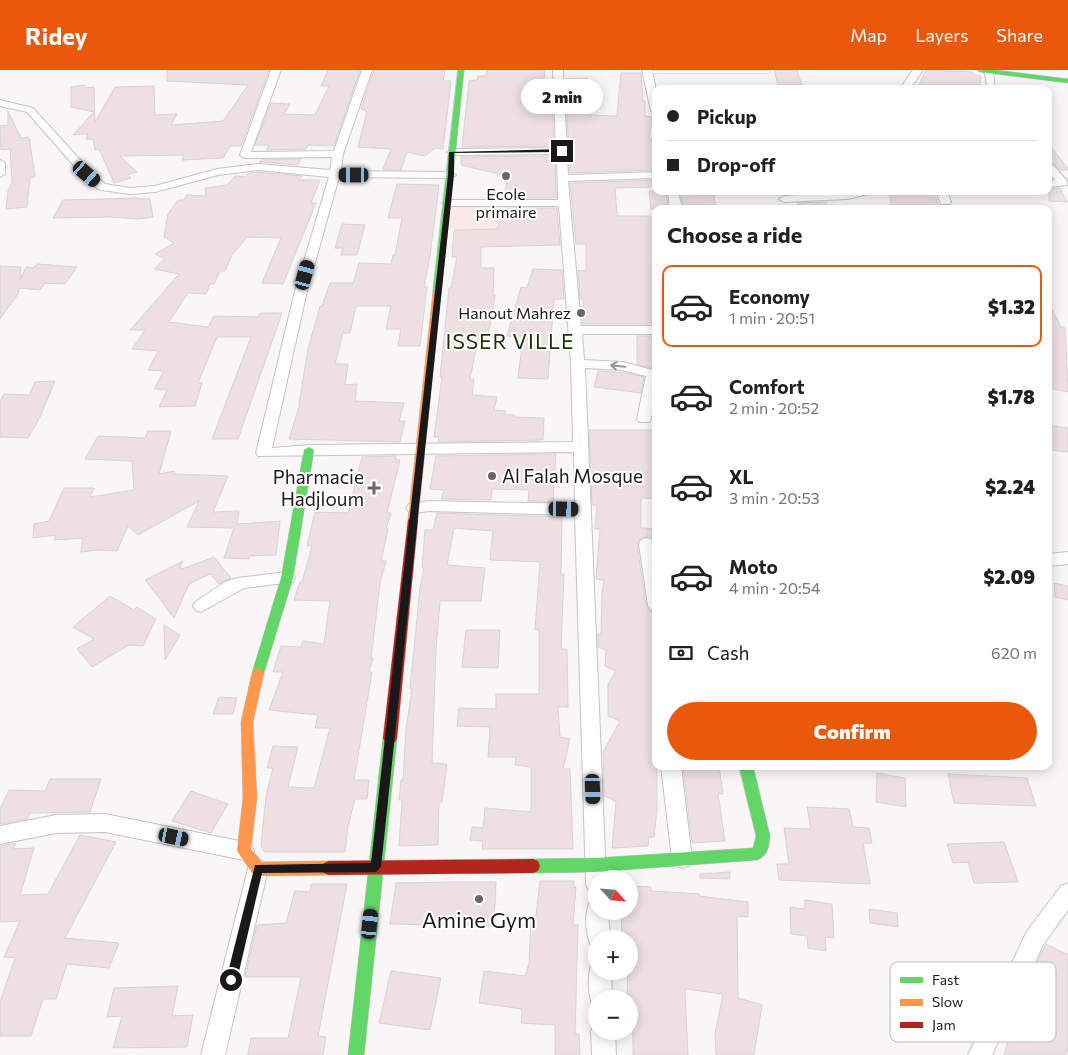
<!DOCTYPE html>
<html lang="en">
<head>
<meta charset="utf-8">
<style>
  :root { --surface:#fff; --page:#f6f6f6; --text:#202124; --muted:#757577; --line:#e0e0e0; --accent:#ea580c }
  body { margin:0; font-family:Commissioner,sans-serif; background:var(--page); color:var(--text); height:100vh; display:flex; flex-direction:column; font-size:19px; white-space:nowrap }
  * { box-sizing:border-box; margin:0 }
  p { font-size:16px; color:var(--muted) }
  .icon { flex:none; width:28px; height:28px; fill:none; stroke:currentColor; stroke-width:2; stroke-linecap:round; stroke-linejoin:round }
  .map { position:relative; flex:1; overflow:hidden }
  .panel { position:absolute; left:652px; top:135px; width:400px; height:565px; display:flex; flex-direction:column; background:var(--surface); border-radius:10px; box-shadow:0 2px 12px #0003 }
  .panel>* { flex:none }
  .hud { position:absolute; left:652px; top:15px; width:400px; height:110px; border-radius:10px; box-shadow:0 2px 12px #0003; display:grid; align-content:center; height:110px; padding:0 15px; background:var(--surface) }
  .needle { width:32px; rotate:116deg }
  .tools { position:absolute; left:588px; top:800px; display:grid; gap:10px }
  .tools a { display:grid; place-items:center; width:50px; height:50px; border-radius:50%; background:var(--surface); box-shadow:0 2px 12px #0003; font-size:25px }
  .end { position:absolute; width:22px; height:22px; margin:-11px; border:6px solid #1a1819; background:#fff; box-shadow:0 0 0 2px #fff }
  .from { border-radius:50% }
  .bubble { position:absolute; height:35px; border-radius:18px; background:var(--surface); box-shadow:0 2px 12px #0003; font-size:16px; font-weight:800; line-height:35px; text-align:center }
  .car { position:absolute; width:15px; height:30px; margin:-15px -8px; border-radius:6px; box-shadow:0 0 4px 1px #0007; background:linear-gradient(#222 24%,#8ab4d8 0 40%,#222 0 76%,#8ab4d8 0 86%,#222 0) }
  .hud b { display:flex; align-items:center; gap:18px; height:48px; font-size:19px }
  .hud b+b { border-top:1px solid var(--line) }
  .hud i { width:12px; height:12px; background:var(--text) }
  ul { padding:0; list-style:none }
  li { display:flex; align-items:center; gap:15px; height:82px; margin:0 10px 8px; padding:0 5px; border:2px solid transparent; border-radius:10px }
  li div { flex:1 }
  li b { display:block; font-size:19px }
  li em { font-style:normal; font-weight:800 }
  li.current { border-color:var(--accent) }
  li>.icon { width:45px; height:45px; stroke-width:1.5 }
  h2 { padding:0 15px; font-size:22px; line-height:60px }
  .pay { display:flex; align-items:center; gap:12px; height:55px; padding:0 15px; font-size:19px }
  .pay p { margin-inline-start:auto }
  .primary-button { display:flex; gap:10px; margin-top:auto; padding:10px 15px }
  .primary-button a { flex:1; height:58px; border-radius:30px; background:var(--accent); color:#fff; font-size:20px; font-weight:800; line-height:58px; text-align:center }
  header { display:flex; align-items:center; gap:30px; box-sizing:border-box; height:70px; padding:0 25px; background:var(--accent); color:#fff }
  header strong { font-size:24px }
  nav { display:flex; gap:28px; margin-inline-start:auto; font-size:18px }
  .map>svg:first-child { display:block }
</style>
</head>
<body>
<header>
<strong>Ridey</strong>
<nav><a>Map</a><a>Layers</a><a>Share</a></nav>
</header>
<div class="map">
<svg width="1068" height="985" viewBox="0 0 1068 985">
  <rect width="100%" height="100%" fill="#faf6f8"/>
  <path fill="#fceae6" d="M448,133H509L507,138L513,139L502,159H445Z"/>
  <path fill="#eddfe2" stroke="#d7d3d5" d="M167,0H269L241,76H230L223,88L182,90L184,85L120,86L137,102L128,105L131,108L114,113L99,79L95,80L93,69H86L88,64L73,65L94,42L71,37V17L85,15V18L94,17L95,52L115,17L154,16L155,45L177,44L171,55L223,51L248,15L167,11Z
    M328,0H360L334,76L308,75L306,79L266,80L269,75H255L271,33L290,34L284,44L315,45L329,16H321Z
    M374,0H445L443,11H451L443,79L435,78L425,86L407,82L401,100H388L383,99L391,79L358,77L367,41L361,39Z
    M487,0H545L544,10H551L554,76L462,77L469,11L477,10L478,6H486Z
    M774,0H797L803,19H779Z
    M926,0L972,2L975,5L981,6L980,16L976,19H917Z
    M621,3H641L643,31H645V46L652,47L649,69H656V100L570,103L565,9L588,8L589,45L617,46Z
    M8,41L21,68L29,67L35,107L30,108L27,137L6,139L8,121L12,112L10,79L1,80L0,56L8,55Z
    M1049,74L1068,99V100H1060L1054,94L1049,92Z
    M555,86L556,128H512L513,125H505L507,106L461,95V87Z
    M301,89L298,95L259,92L261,90Z
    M258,102L302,106L299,110H320L311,133H316L283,214L262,213L281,168L247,167L232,185L225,201H220L214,214H210L206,224L188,223L169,252L208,257L214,246L258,247L260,243H282L238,369H212L251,267H217L198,313H202L195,336L159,337L167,320L154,319L164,301L148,300L158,281L132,279L145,260H130L179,204L154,199L165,189L155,184L174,173L164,167L168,144L178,130H184L187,125L206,126L205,118L227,115L235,106L246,107L249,103Z
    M656,110V117L615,118L617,146H656V254H583V229H580L578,200L586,201V174H576L570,113Z
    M397,114L439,115L430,186L424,217H427L420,276H398L401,259H386L391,236H356L350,263H343L335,294H348L345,315L357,314L355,331L404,333L399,351H405L400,372L289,369L300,334H299L308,279L320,236H322L330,213H353L359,193L391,194L393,185H395L402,148H388Z
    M1060,118L1067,132L1049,131V119Z
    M649,121H666L668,139H651Z
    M680,121H697V125H714L716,139H684Z
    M916,121H934L939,139H892L889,122L917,124Z
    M139,128L138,129H150L153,147L139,149L111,147L53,148L63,130Z
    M826,132L828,139L799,138L797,133Z
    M507,138H557L560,175L481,177V198H494L493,225H495L488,267H479L475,284L470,309H474L472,325L497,327L494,340L506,341L505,345H515L514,347L544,348L543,370L438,372L439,367H434L442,307H440L449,218H451L457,187H452L454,160L497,159Z
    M342,154L365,155L357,185H341L343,178H335Z
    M37,194L77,197L65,214L45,213L40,220L19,218L18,224L0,249V196L21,197L20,210L26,197L33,198Z
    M533,199L562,200L564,229H554L548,309L518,308L523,267L507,266L521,217L527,218Z
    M1049,233L1061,257H1065L1068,322L1049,318Z
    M637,266H656V299L637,294Z
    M598,301L626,303L644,307L641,323L594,317Z
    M55,311L40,347L28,368L0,367V331L4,324L29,325L35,312Z
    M1049,355L1068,358V382L1049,380Z
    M589,360H656V429L641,428V458L656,459V475L654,468L648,466L640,468L637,474L646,535L649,541L656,543L657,739L654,767H649L648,776L612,778L616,731L604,726L603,682L620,651L608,646V614L616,601L605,596L606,580L598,577V564H601L602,523L604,510L596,509L600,459H595L597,435H592Z
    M148,361H171L159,404L174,401L175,404L228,406L213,442L239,441L237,454L280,451L276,485L250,486L249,489L224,488L234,458L187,457L199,431L138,465L128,456L117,481L98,480L81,482L83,468L54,470L56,465L33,468L34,454L49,451L64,418H94L90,427L134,420L132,391L85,389L98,366L145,368Z
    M556,384L553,432L528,431L529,420L492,419L491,430L441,429L444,420L430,419L436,386Z
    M396,386L395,389L400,390L387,443H391L386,459H388L381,491H386L380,513L371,588H373L369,602H372L354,710H369L367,729H355L348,756L345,782H265L261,776L266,726L273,698H267L273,676L298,677L288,717L314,718L330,658H315L318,645L269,640L283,602H273L281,576L301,577L303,571L324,574L330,531L294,530L300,512H302L312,476H307L315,442L348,443L362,387Z
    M437,443L562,447L561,504H564L561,579H567L568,637H558L560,667L570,669L563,699H570L573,779H482L483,771L470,770L472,757L483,758L485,738L531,742V697L515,695L516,687H488L490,657L457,656L459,638L496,639V624H539V560H535L540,492L490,490L493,461L454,458L447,495L485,498L481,531H440L436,579L432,693L447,694L442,732H439L438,775L399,776L402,730H399L401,710H403L406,659L412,619H410L420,518L424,498H422L425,460H433Z
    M214,487L231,508L219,514L210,504L189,514L174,548L164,535V530L163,533L145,510L183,491L180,497L182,499Z
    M1054,513L1068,516V530L1055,527Z
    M110,526L134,540L137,537L156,549L143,576L129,575L92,597L77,579L94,569L73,557Z
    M164,555L180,565L165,590Z
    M466,560H500L498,598L462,597Z
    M219,627L237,628L233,644H213Z
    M683,696H719L723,724H718L725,771L692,773Z
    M877,703L905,708L906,737L876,732Z
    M948,704L1027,708L1036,736L954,733Z
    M50,709H101L90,742L30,743L27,749L0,754V739L9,720L45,721Z
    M191,721L228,734L211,763L172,751Z
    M807,737L849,739L853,757L869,758L872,773H863L870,814L779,810L777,794H789L784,758L811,759Z
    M80,765L116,772L65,868L119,873L109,898L67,894L56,929H43L31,966H0V932L15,888L4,887L20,851L0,852V776L16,773L13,779L34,778L20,825L48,824Z
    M1004,772L1018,812L974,813L968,792L953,793L947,774Z
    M730,802V809L700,808V804Z
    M540,811H574V817H576L573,855H578L575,964H579L580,985H555V955L521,953L522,939L479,933L484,901L525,906L529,894L531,846H536Z
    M453,812H496L494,856L390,854L396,813Z
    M311,814H347L318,966L326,967L323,985H248L251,968H288L301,907H245L257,855L286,853L295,821L310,822Z
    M629,816L651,817V821L699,824V826L748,832V847L737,846L738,928L762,935L754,985H716L715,964L723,924L685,919L688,985H633V950H629V929H627L629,869H622L621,841H629Z
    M805,830L832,834L834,868L825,867L826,881L808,878L807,866L791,864L790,837L805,839Z
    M869,839L897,843L898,857L870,853Z
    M1046,874L1068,885V977L1066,985H1004L1024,921Z
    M391,901L441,908L430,960L379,953Z
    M178,916L172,946L193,945L187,977L113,978L122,946L107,947L114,918Z"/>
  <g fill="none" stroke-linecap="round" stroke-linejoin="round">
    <defs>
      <path id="lane" d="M649,1H769L771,2L769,3H649Z"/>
      <path id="street" d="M271,0H281L251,82L334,81L362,0H372L343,84L341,101L451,102L456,105L451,108L339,107L307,221L272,378L309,375L573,372L571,294L559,136H448L442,133L448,130H558L557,84L452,85L447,82L452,79L556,78L553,0H563L568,105L656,102V108L568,111L581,256H656V264H582L584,290L623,292L656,301V322L651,349L649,352H639L637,349L646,306L622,300L585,298L606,809H596V824L589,821L586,814L575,445L429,441L414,443L409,442L406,438L409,434L429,431L575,434L574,382L258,386L256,383L295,221L329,107L258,100L218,105L155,122L130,124L102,120L98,119L83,106L27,42L0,36V30L33,38L91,102L105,114L130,118L155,116L217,99L258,94L330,100L332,87L245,88L240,85Z
        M642,0H652L656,21V44L651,41Z
        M913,0H923L910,19H900Z
        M984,0L993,1L995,19H978L987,15Z
        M0,90L5,93V104L0,107Z
        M1049,94L1053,95L1067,111V115L1049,117V111L1055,110L1049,103Z
        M668,121H678L682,139H670Z
        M854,121H874L873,123L847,129L784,132L779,129L784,126Z
        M936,121H947L951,132L949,134H941Z
        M647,468L653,470L656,482V541L650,539L648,535L639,474L641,470Z
        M1068,482V494L1049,496V484Z
        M287,502L293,504L295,508L293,512L244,518L201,542L195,540L193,536L195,532L225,512L237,508Z
        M661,696H681L692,789L689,796L682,798L675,796L672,789Z
        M105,744L244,772L251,774L254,781L251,788L244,790L105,762L56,763L0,774V756L56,745Z
        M258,790L265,792L268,799L225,985H201L248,799L251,792Z
        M1068,813V840L1043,875L992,985H968L1027,861L1061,816Z
        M596,831V841H608L610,869H596V878L591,876C586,864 584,846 589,834Z
        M596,892V901H611L612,929H596V938L593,937C588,924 587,906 592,893Z
        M596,952V961H615L616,985H592L591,961Z"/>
      <path id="fast" d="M458,0H464L441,222L437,225L433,222Z
        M977,0H995L1068,9V13L980,2Z
        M309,377L314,380L293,508L264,603L262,606L258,608L254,606L252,603L281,508L304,380Z
        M390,663L395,664L397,668L364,985H348L383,668L385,664Z
        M739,696H753L770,766C769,776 768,786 757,790L595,802L533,803L528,801L526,796L528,791L533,789L595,788L753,778L756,766Z"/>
      <path id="slow" d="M437,219L441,222L418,450L413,454L408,450L433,222Z
        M258,598L262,600L264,603L253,652L257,728L251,779L262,792L329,791L334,793L336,798L334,803L329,805L258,806L253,804L237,781L243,728L241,652L252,603L254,600Z"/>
      <path id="jam" d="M413,446L418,450L397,668L395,672L390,673L385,672L383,668L408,450Z
        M533,789L538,791L540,796L538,801L533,803L329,805L324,803L322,798L324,793L329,791Z"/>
    </defs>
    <use href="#lane" stroke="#c5c3c4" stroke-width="1"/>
    <use href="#street" stroke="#c5c3c4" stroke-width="2"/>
    <use href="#fast" stroke="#c5c3c4" stroke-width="1"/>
    <use href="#slow" stroke="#c5c3c4" stroke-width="1"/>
    <use href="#jam" stroke="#c5c3c4" stroke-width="1"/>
    <use href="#lane" fill="#fefefe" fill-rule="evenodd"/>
    <use href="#street" fill="#fefefe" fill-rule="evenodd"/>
    <use href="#fast" fill="#63d668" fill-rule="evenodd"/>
    <use href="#slow" fill="#ff974d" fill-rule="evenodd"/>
    <use href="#jam" fill="#b3261e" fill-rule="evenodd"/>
  </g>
  <defs><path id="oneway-shaft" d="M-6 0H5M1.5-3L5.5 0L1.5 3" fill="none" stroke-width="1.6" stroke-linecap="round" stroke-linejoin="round" transform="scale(1.25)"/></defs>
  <use stroke="#979697" href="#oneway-shaft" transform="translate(618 296) rotate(-175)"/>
  <path fill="#1a1819" d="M562,79L564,82L454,83V105L381,797L376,802L262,803L237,910L235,914L231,916L227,914L226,910L255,795L371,793L448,105L449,82Z"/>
  <g fill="#686667" stroke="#fff" stroke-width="2">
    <circle cx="506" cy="106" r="5"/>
    <circle cx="581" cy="243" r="5"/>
    <circle cx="492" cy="406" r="5"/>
    <path d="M371.5 410.5h5v5h5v5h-5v5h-5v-5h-5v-5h5z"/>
    <circle cx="479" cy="829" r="5"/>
  </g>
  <g text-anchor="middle" stroke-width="4" stroke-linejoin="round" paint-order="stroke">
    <g font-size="16" fill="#1a1819" stroke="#fff">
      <text x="506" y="130">Ecole<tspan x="506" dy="18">primaire</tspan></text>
      <text x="571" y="249" text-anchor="end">Hanout Mahrez</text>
    </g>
    <g font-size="19" fill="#1a1819" stroke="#fff" text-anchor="start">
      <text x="502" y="413">Al Falah Mosque</text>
      <text x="364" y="414" text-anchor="end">Pharmacie<tspan x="364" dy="22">Hadjloum</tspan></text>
    </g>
    <g font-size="21" letter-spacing="1" fill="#1c3401" stroke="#fff">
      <text x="510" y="279">ISSER VILLE</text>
    </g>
    <g font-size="22" fill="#1a1819" stroke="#fff">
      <text x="479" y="858">Amine Gym</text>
    </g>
  </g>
  <rect x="890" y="892" width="166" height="80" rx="8" fill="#fff" stroke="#bababa" stroke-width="1"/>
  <rect x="900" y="907" width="23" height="6" fill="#63d668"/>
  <rect x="900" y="929" width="23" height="7" fill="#ff974d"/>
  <rect x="900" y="952" width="23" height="6" fill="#b3261e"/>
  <g font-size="14" fill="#1a1819">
    <text x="932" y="915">Fast</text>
    <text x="932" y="937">Slow</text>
    <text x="932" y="960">Jam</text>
  </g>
</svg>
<div class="tools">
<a><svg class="needle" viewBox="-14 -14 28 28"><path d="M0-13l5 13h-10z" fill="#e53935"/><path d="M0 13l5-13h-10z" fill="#757577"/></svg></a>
<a>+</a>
<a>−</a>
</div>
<i class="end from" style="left:231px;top:910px"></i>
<i class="end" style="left:562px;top:81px"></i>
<div class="bubble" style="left:521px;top:9px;width:82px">2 min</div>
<i class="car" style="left:87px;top:104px;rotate:131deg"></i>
<i class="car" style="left:354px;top:105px;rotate:270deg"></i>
<i class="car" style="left:305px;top:205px;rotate:15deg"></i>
<i class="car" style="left:564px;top:439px;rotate:91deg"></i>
<i class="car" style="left:593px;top:719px;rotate:178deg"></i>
<i class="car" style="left:174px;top:767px;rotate:102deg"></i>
<i class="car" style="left:370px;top:854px;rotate:6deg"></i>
<div class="hud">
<b><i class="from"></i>Pickup</b>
<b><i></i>Drop-off</b>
</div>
<section class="panel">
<h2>Choose a ride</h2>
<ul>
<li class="current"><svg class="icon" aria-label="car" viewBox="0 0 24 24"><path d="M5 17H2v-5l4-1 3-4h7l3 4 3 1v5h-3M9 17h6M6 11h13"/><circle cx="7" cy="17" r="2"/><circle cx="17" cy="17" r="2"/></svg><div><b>Economy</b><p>1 min · 20:51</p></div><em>$1.32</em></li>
<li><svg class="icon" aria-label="car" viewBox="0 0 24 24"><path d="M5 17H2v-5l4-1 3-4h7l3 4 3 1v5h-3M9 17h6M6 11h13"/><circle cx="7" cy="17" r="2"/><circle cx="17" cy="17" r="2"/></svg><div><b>Comfort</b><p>2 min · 20:52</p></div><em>$1.78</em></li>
<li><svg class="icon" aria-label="car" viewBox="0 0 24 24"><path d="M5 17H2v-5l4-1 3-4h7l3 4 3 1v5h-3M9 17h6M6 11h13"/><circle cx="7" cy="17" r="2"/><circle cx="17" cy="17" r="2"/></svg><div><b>XL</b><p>3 min · 20:53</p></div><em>$2.24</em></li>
<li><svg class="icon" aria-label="car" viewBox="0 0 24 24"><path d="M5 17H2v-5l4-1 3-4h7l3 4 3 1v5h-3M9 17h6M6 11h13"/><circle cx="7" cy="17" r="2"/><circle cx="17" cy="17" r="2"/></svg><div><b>Moto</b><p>4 min · 20:54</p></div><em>$2.09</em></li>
</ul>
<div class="pay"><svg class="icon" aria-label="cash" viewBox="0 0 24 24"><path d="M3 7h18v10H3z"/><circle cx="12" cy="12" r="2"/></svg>Cash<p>620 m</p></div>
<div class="primary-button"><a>Confirm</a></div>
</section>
</div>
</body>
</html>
